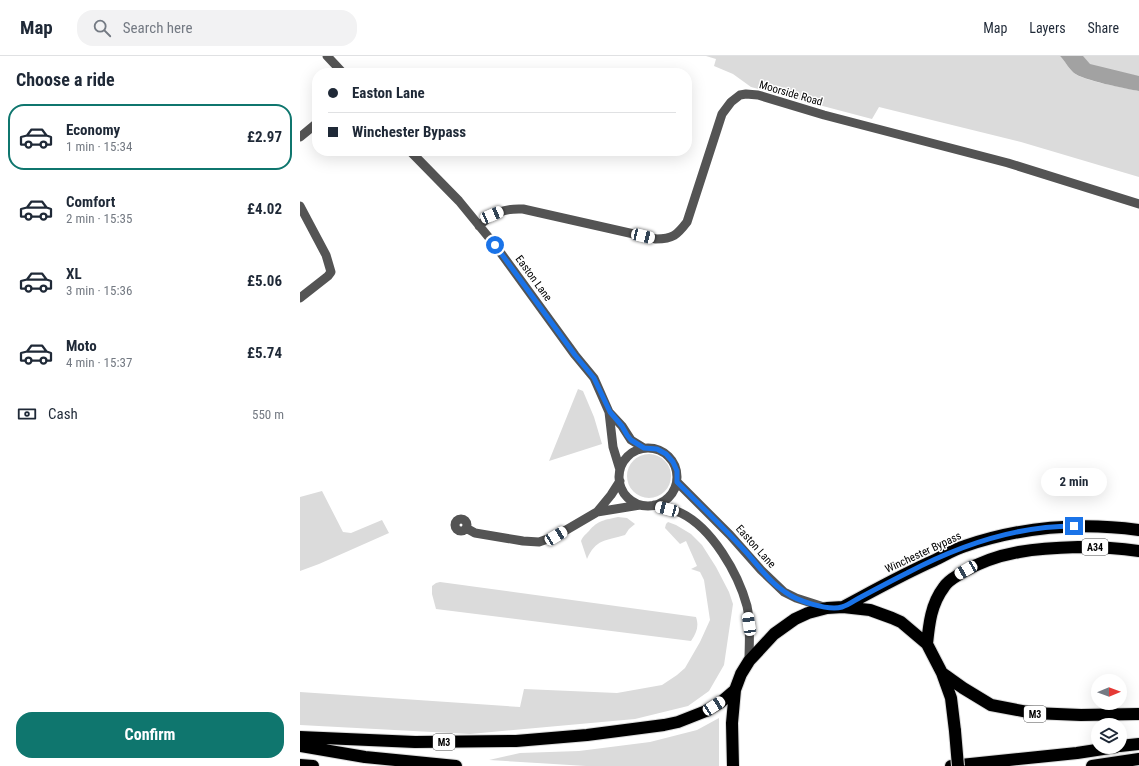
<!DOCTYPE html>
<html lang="en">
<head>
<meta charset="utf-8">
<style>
  :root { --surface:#fff; --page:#f2f2f3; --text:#1f2937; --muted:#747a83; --line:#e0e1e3; --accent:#0f766e }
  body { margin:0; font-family:"Roboto Condensed",sans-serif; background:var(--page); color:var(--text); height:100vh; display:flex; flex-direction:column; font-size:15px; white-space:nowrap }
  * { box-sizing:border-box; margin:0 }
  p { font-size:13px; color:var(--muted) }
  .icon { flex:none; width:22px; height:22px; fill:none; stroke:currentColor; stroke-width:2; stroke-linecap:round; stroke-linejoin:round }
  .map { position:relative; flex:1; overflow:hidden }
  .panel { display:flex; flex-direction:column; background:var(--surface); width:300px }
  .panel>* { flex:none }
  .top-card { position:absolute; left:12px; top:12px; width:380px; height:88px; border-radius:16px; box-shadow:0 4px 16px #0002; display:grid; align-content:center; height:88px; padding:0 16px; background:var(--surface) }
  .needle { width:26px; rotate:89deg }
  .buttons { position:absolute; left:791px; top:618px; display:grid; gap:8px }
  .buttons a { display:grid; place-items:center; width:36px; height:36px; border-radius:50%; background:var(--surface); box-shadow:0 4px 16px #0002; font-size:20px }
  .end { position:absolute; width:18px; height:18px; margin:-9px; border:5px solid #1a73e8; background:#fff; box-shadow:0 0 0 2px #fff }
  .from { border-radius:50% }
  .bubble { position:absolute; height:28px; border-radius:14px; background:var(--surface); box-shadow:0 4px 16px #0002; font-size:13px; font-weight:700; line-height:28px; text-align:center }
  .car { position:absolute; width:12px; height:24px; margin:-12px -6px; border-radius:5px; box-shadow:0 0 3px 1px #0007; background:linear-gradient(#fff 24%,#345 0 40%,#fff 0 76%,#345 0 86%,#fff 0) }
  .top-card b { display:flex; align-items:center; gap:14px; height:38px; font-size:15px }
  .top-card b+b { border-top:1px solid var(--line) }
  .top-card i { width:10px; height:10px; background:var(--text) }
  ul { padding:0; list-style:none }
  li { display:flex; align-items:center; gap:12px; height:66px; margin:0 8px 6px; padding:0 8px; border:2px solid transparent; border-radius:16px }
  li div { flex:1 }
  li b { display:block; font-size:15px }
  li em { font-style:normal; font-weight:700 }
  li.current { border-color:var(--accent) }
  li>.icon { width:36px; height:36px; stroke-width:1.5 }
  h2 { padding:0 16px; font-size:18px; line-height:48px }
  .pay { display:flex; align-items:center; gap:10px; height:44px; padding:0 16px; font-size:15px }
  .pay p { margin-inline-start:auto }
  .action { display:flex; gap:8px; margin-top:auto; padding:8px 16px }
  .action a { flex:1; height:46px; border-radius:16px; background:var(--accent); color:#fff; font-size:16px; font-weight:700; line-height:46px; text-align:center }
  header { display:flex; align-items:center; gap:24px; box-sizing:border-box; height:56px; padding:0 20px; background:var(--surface); border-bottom:1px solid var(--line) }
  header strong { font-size:19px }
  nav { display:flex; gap:22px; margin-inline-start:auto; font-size:14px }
  .search { width:280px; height:36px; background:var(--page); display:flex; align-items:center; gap:10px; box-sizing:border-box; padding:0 14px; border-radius:16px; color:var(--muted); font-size:15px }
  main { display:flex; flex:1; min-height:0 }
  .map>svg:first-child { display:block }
</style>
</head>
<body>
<header>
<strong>Map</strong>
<div class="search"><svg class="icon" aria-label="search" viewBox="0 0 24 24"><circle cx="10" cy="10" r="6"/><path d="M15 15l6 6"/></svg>Search here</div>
<nav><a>Map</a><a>Layers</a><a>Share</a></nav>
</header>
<main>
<section class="panel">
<h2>Choose a ride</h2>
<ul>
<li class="current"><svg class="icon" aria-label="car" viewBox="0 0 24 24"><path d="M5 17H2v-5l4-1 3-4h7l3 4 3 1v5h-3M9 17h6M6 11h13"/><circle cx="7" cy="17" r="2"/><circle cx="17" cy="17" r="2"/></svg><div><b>Economy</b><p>1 min · 15:34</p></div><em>£2.97</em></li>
<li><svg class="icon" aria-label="car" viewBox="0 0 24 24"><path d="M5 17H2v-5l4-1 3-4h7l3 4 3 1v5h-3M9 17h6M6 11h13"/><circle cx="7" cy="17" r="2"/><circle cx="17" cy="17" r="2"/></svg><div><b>Comfort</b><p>2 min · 15:35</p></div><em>£4.02</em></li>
<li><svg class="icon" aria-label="car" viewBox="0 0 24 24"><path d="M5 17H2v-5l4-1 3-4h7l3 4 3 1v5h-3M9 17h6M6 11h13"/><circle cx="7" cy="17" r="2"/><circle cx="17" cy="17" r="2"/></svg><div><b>XL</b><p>3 min · 15:36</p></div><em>£5.06</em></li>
<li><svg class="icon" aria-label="car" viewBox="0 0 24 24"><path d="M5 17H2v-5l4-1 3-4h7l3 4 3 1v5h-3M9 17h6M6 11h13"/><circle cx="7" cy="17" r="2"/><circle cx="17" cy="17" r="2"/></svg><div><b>Moto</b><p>4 min · 15:37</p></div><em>£5.74</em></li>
</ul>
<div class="pay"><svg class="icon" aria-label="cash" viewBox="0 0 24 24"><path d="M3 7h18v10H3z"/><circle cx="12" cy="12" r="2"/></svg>Cash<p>550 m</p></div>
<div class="action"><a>Confirm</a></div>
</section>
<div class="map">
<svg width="839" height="710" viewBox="0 0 839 710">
  <rect width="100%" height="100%" fill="#fff"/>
  <path fill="#dbdbdb" d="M406,0H760C765,5 769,13 774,17C783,25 826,32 839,35V121L721,86L579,51L572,63L451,31L433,18L414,10L416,3Z
    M771,0H839V27L781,13Z
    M278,333L283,335L294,361L302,388L249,405Z
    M327 420a22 22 0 1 1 44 0a22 22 0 1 1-44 0Z
    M22,435L43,476L51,477L82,464L89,477L19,508L0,515V441Z
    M318,461L327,462L335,468L329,473L325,479C305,485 296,483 287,503L281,485C283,480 286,478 289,475C298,464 305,464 318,461Z
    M368,466L376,469L391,478L402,489L416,511L429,536L433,548L424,609L409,635L388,650L335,663L170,678L0,669V636L220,651L224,633L317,637L362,629L377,619L385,612L400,586L410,564L404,524L400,516L391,513L397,510L386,485L380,488L365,472L366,468Z
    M140,526L396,561C399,570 397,576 391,585L136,553L132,538V530L136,527Z
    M419,662V710H286L189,704L220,697L279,695L350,686L397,674Z"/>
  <path fill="#a2a2a2" d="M760,0H783L790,8L839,20V35C827,33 782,24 774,17C769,13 765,5 760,0Z"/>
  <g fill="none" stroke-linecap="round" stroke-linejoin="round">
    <defs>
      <path id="highway" d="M543,551C573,535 603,518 635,504C645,499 655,493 665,490C721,471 781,466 839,474
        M627,588C629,568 631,548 644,531C648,524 657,520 663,516C699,495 738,492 778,491C798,491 819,492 839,495
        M642,617L663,632L691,649L733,657L781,659L839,658
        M0,681L115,686L216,685L287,679L364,669L378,666L406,655L421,646L435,634
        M0,690L65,701L156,710
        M820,690L839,688
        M0,709L13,710
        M433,710L432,667L435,634L441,618L449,605L474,578L495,563L508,557L527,552L543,551L570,554L592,562L601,566L627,588L642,617L651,642L655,675
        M651,710L777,697L816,691
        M792,710L839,703"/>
    </defs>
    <use href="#highway" stroke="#dbdbdb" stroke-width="14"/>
    <path stroke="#545454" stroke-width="9" d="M27,0L43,17
      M0,81L17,67
      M110,95L159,145L195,189L275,299L294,322L309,356L322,370L331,384L344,392
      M0,150L26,199L31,216L28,220L0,242
      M179,170C192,157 205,152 223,153L356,183C373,183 377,179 387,166L422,58L431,46L440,39L446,38L458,39L524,59L708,107L839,148
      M309,356L313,391L320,414
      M319 421a29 29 0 1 1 58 0a29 29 0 1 1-58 0Z
      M377,426L430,479L461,514L484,536L496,542L527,552
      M354,449C363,451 373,453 381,457C412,472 438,517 447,550C451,568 449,587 449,605
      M297,456L340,449
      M155 469a6 6 0 1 1 12 0a6 6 0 1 1-12 0Z
      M166,472L175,477L223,485L239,486L256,480L297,456L311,439L320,425"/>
    <use href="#highway" stroke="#000" stroke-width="12"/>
    <defs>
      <path id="highway-bridge" d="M655,675L658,710"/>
    </defs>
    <use href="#highway-bridge" stroke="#dbdbdb" stroke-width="14" stroke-linecap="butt"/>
    <use href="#highway-bridge" stroke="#000" stroke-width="12"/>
  </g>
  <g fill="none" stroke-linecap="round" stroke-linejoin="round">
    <path stroke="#1a73e8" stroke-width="5" d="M195,189L275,299L294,322L310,356L322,370L327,379L331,384L344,392L357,393L366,398L373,406L377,415V426C400,449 423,471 445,495C458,509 469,526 485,536C497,545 528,555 542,551C549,549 555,544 561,541C576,533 591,525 607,517C658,490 716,470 774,470"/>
  </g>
  <g text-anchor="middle" stroke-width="3" stroke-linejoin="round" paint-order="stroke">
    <g fill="#fff" stroke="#4c4c4c" stroke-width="1">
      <rect x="782" y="483" width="26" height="16" rx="3"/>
      <rect x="724" y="650" width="22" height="16" rx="3"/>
      <rect x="133" y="678" width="22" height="16" rx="3"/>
    </g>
    <g font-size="10" font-weight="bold" fill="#000">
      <text x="795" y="495">A34</text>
      <text x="735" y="662">M3</text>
      <text x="144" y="690">M3</text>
    </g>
    <g font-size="11" fill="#000" stroke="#fff">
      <text transform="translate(491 37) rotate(16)" y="4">Moorside Road</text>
      <text transform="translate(234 222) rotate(54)" y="4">Easton Lane</text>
      <text transform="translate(456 490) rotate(48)" y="4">Easton Lane</text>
      <text transform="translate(623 496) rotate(-25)" y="4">Winchester Bypass</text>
    </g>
  </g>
</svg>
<div class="buttons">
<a><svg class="needle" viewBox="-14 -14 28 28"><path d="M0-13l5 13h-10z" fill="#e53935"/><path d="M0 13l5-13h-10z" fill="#747a83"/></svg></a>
<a><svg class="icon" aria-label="layers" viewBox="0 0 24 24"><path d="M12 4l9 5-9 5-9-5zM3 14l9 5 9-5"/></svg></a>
</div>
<i class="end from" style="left:195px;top:189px"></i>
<i class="end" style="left:774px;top:470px"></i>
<div class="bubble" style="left:741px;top:412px;width:66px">2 min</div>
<i class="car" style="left:192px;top:159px;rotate:67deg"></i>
<i class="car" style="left:343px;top:180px;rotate:103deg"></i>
<i class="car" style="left:367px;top:453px;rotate:285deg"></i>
<i class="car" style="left:256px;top:480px;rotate:59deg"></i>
<i class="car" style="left:666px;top:514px;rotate:240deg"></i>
<i class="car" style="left:449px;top:568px;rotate:352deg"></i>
<i class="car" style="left:414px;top:650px;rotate:57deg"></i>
<div class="top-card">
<b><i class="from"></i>Easton Lane</b>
<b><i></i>Winchester Bypass</b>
</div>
</div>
</main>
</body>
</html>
